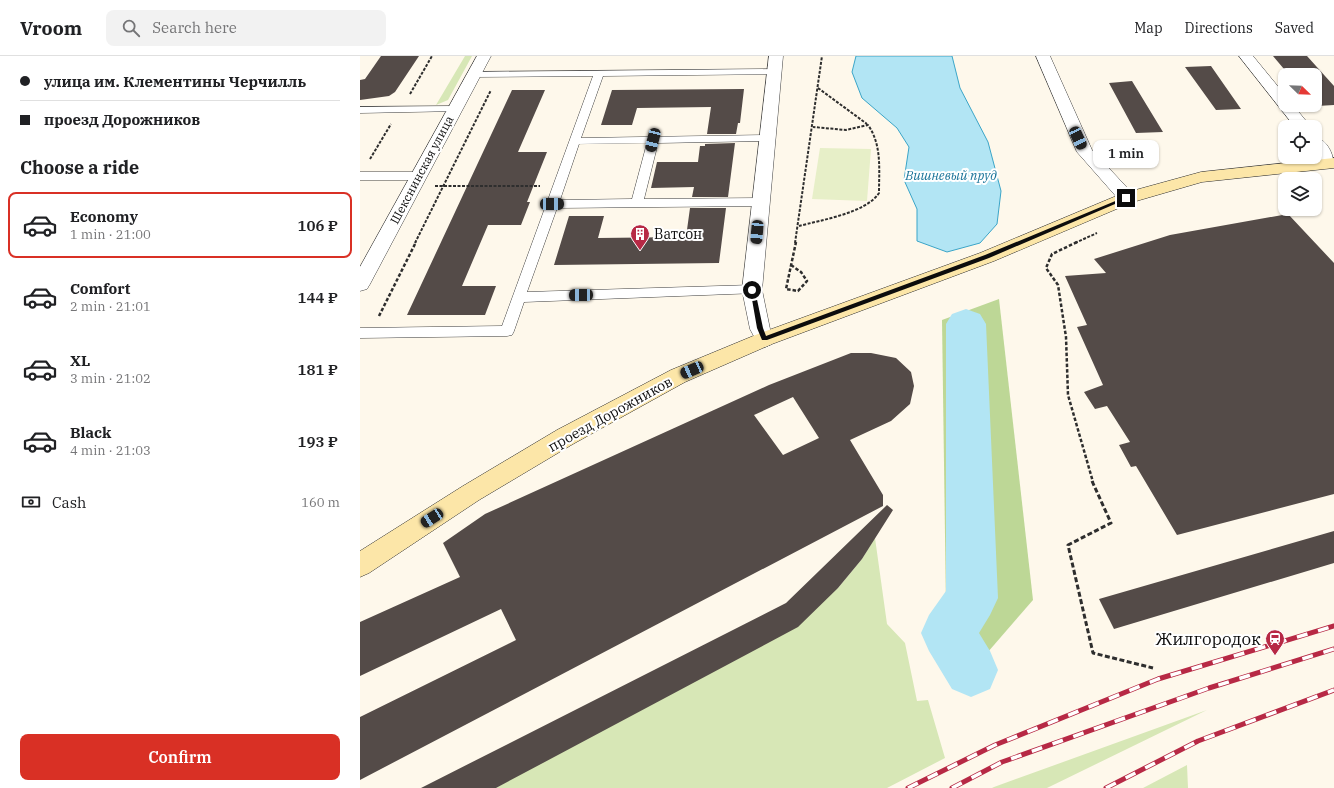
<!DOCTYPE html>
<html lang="en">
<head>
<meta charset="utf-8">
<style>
  :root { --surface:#fff; --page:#f2f2f2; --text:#202124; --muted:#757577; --line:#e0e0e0; --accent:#d93025 }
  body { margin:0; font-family:"IBM Plex Serif",serif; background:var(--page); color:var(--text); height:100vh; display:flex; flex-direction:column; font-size:15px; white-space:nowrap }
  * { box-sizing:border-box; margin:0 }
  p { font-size:13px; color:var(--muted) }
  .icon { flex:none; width:22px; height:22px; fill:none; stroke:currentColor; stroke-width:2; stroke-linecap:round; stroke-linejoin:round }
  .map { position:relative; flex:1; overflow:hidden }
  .side { display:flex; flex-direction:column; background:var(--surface); width:360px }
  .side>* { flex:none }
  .hud { display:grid; align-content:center; height:88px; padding:0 20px; background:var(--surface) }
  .needle { width:26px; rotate:113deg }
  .controls { position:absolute; left:918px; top:12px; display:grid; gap:8px }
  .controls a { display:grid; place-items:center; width:44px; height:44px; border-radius:8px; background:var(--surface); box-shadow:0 1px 3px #0004; font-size:20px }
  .end { position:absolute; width:18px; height:18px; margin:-9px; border:5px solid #0c0c0c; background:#fff; box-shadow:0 0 0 2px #fff }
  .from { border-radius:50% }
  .bubble { position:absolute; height:28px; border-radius:8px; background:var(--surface); box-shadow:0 1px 3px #0004; font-size:13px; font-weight:600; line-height:28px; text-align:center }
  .car { position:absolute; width:12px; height:24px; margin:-12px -6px; border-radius:5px; box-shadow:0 0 3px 1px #0007; background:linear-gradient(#222 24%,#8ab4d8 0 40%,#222 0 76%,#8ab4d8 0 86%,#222 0) }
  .hud b { display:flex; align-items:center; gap:14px; height:38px; font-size:15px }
  .hud b+b { border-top:1px solid var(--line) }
  .hud i { width:10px; height:10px; background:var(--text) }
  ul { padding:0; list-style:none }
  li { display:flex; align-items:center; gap:12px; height:66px; margin:0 8px 6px; padding:0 12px; border:2px solid transparent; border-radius:8px }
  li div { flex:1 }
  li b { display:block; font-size:15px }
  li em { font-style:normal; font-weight:600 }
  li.selected { border-color:var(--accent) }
  li>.icon { width:36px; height:36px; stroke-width:1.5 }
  h2 { padding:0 20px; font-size:18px; line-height:48px }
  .pay { display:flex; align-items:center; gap:10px; height:44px; padding:0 20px; font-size:15px }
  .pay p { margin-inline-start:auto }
  .cta { display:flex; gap:8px; margin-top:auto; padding:8px 20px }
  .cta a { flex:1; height:46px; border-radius:8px; background:var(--accent); color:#fff; font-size:16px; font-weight:600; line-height:46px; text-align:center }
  header { display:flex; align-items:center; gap:24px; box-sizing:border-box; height:56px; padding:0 20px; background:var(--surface); border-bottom:1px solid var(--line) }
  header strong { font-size:19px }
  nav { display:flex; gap:22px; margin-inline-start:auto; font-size:14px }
  .search { width:280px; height:36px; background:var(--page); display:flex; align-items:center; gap:10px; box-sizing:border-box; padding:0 14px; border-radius:8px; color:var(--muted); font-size:15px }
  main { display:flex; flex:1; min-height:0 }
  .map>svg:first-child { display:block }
</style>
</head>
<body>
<header>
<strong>Vroom</strong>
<div class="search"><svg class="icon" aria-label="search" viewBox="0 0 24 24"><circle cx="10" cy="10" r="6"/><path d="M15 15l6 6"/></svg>Search here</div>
<nav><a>Map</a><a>Directions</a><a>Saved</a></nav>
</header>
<main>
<section class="side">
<div class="hud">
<b><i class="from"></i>улица им. Клементины Черчилль</b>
<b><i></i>проезд Дорожников</b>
</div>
<h2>Choose a ride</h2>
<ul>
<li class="selected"><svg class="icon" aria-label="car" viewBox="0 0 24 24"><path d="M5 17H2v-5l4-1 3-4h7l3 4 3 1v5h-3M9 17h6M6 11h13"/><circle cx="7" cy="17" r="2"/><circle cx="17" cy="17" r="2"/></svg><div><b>Economy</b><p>1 min · 21:00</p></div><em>106 ₽</em></li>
<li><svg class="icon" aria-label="car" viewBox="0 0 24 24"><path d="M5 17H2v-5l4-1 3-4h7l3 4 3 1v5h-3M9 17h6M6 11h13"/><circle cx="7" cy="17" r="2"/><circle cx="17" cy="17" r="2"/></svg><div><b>Comfort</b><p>2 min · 21:01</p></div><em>144 ₽</em></li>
<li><svg class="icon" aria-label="car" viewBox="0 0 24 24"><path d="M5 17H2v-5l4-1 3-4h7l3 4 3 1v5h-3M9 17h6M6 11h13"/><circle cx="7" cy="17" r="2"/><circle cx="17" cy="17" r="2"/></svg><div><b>XL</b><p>3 min · 21:02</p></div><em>181 ₽</em></li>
<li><svg class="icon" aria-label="car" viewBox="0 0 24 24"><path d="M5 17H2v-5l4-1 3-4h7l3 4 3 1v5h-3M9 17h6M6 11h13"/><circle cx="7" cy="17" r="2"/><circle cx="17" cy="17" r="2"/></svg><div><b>Black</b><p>4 min · 21:03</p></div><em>193 ₽</em></li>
</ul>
<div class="pay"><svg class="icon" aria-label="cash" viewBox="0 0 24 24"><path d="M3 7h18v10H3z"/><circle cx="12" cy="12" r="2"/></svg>Cash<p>160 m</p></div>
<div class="cta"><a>Confirm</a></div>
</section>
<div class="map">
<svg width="974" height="732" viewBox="0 0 974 732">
  <rect width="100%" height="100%" fill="#fef8eb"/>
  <path fill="#d7e7b6" d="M105,0H112L88,44L76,49Z
    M515,482L527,568L545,587L557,645L568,644L585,702L527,732H136L478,532L502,503Z
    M847,654L687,732H632L634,731Z
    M827,709L828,732H783Z"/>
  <path fill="#bdd796" d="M639,243L673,544L621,604L586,551L582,264Z"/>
  <path fill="#e7efc8" d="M460,92L511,93L507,145L452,143Z"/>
  <path fill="#b2e5f4" stroke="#3ba5c8" d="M496,0H592L600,32L628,86L641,135L637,168L620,187L587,196L557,185V153L544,124L549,91L537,72L502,42L492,16Z"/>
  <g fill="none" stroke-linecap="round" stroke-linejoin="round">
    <path fill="#b2e5f4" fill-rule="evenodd" d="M606,253L620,258L626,268L638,542L630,559L619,577L630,595L638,614L630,633L611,641L592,633L569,595L561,577L569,559L586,535V268L592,258Z"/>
  </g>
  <path fill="#544b48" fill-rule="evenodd" d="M21,0H59L35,36L29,40L0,44V24L5,23Z
    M913,0H947L974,30V49L957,50L955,48V19H929Z
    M851,10L881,53L856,54L825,11Z
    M772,25L803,76L776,77L749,27Z
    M384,33L380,67H378L376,78H347L351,51L277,52L272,69H241L252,34Z
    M152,34H185L158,96H187L167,146H170L161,169H128L102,230H136L125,259H47Z
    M375,87L368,141H332L334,131L291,132L297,106H338L340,90H345V88Z
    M330,152H366L359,207L194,209L209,160H244L238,182L326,181Z
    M928,158L974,207V438L817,479L776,410L771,411L759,389L770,386L747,350L735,353L724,336L743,329L717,271L727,269L705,220L746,217L734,203L810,179Z
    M491,297H511L536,302L551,316L554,330L550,348L531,365L490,384L523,439V450L0,724V661L156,584L141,553L0,620V566L100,521L83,487L125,458L409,329ZM433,341L459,382L423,399L394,359Z
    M527,449L533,454L502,503L478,532L438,571L136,732H61L426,547Z
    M974,475V507L754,573L739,543Z"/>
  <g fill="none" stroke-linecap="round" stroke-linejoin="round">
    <defs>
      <path id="lane" d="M415,13L419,14L420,16L419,18L243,20L221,82L407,79L412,82L407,85L298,87L284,143L400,142L406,146L400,150L197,152L167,236L392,229L397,231L399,234L397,237L164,246L154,275L152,279L147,280L0,282V272L142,270L233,20L114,21L110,20L109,18L110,16ZM287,87L272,143L200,144L219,88Z
        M95,50L99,51L100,53L99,55L0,57V51Z
        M0,116H59L65,120L59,124H0Z"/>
      <path id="street" d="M117,0H131L10,228L7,233L0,235V211Z
        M409,0H423L402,234L410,273L415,283L412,288L405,291L398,288L390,273L382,234Z
        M676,0H690L732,94L773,138L776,142L773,146L767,148L761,146L717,96Z
        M879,0H893L925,39V49H933L951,71H935Z
        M955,81C968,84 974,99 974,111H965L955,97Z"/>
      <path id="secondary" d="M974,102V112L842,126L773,146L634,205L412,288L325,326L213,388L119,444L9,517L0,521V495L103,430L197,374L311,314L398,278L620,197L761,138L841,116Z"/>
    </defs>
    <use href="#lane" stroke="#3f3f3f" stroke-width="1"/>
    <use href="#street" stroke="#3f3f3f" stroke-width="1"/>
    <use href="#secondary" stroke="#2e2e2e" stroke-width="1"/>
    <path stroke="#2e2e2e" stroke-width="2" stroke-dasharray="3 1.5" stroke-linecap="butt" d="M458,32L507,68
      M50,38L72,0
      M10,103L31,68
      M75,130H180
      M439,170C461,164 506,157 519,137C519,113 522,89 508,69L486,74L453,71
      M55,187L131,34
      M435,187L462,0
      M715,187L737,177"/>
    <path stroke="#2e2e2e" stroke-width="2.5" stroke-dasharray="3.5 2" stroke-linecap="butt" d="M717,186L692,198L686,212L698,229L706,281L708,339L733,426
      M431,209L441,216L447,225L438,235L426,233L436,186
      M19,260L56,186"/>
    <path stroke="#2e2e2e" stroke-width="3" stroke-dasharray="5 2.5" stroke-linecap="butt" d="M732,425L751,467L708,489L733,597L793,612"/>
    <use href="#lane" fill="#fff" fill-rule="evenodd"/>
    <use href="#street" fill="#fff" fill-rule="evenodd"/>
    <use href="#secondary" fill="#fce6a8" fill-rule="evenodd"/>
    <defs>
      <path id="rail" d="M548,732L635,689L798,623L974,570
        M592,732L642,706L849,632L974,593
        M746,732L838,685L974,634"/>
    </defs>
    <use href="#rail" stroke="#b72945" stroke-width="5"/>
    <use href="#rail" stroke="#fff" stroke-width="3.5" stroke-dasharray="11" stroke-linecap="butt"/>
  </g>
  <path fill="#0c0c0c" d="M765,141L769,142L629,202L407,284H402L397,272L390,232L395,234L403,272L406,280L625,199Z"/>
  <defs>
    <symbol id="building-pin" viewBox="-11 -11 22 30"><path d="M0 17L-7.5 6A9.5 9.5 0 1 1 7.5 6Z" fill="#b72945" stroke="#fff"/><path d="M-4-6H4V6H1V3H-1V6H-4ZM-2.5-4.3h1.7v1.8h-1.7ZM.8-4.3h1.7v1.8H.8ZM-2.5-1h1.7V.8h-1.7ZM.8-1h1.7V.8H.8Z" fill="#fff"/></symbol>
    <symbol id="station-pin" viewBox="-11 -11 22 30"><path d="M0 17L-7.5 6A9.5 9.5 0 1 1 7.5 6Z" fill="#b72945" stroke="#fff"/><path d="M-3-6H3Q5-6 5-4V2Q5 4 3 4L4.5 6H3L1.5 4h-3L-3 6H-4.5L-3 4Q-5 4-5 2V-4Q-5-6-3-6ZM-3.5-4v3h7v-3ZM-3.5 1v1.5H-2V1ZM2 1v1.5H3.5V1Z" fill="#fff"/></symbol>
  </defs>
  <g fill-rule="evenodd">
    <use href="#building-pin" x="269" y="167" width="22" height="30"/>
    <use href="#station-pin" x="904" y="572" width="22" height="30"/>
  </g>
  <g text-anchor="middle" stroke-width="4" stroke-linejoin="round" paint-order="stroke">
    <g font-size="12" fill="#0c0c0c" stroke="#fff">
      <text transform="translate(62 114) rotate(-62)" y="4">Шекснинская улица</text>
    </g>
    <g font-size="13" font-style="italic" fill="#1a7499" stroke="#fff">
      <text x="591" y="124">Вишневый пруд</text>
    </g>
    <g font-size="14" fill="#0c0c0c" stroke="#fff" text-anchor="start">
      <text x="294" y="183">Ватсон</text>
    </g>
    <g font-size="14" fill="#0c0c0c" stroke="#fff">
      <text transform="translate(250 358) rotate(-29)" y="5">проезд Дорожников</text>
    </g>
    <g font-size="17" fill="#0c0c0c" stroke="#fff" text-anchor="end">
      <text x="901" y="589">Жилгородок</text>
    </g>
  </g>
</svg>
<div class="controls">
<a><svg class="needle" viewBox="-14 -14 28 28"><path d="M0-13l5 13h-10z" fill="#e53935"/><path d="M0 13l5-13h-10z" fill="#757577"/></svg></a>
<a><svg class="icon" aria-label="locate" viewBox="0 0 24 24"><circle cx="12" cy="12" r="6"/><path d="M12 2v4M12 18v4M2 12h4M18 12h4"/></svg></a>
<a><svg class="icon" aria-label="layers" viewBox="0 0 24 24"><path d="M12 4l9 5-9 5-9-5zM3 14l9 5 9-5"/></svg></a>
</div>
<i class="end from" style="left:392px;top:234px"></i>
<i class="end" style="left:766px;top:142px"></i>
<div class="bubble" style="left:733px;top:84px;width:66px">1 min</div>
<i class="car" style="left:718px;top:82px;rotate:155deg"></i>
<i class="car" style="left:293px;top:84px;rotate:194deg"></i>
<i class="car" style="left:192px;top:148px;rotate:89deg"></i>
<i class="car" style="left:397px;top:176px;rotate:185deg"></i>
<i class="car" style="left:221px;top:239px;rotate:269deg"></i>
<i class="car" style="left:332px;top:314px;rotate:246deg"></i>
<i class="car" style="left:72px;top:462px;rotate:237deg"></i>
</div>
</main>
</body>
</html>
